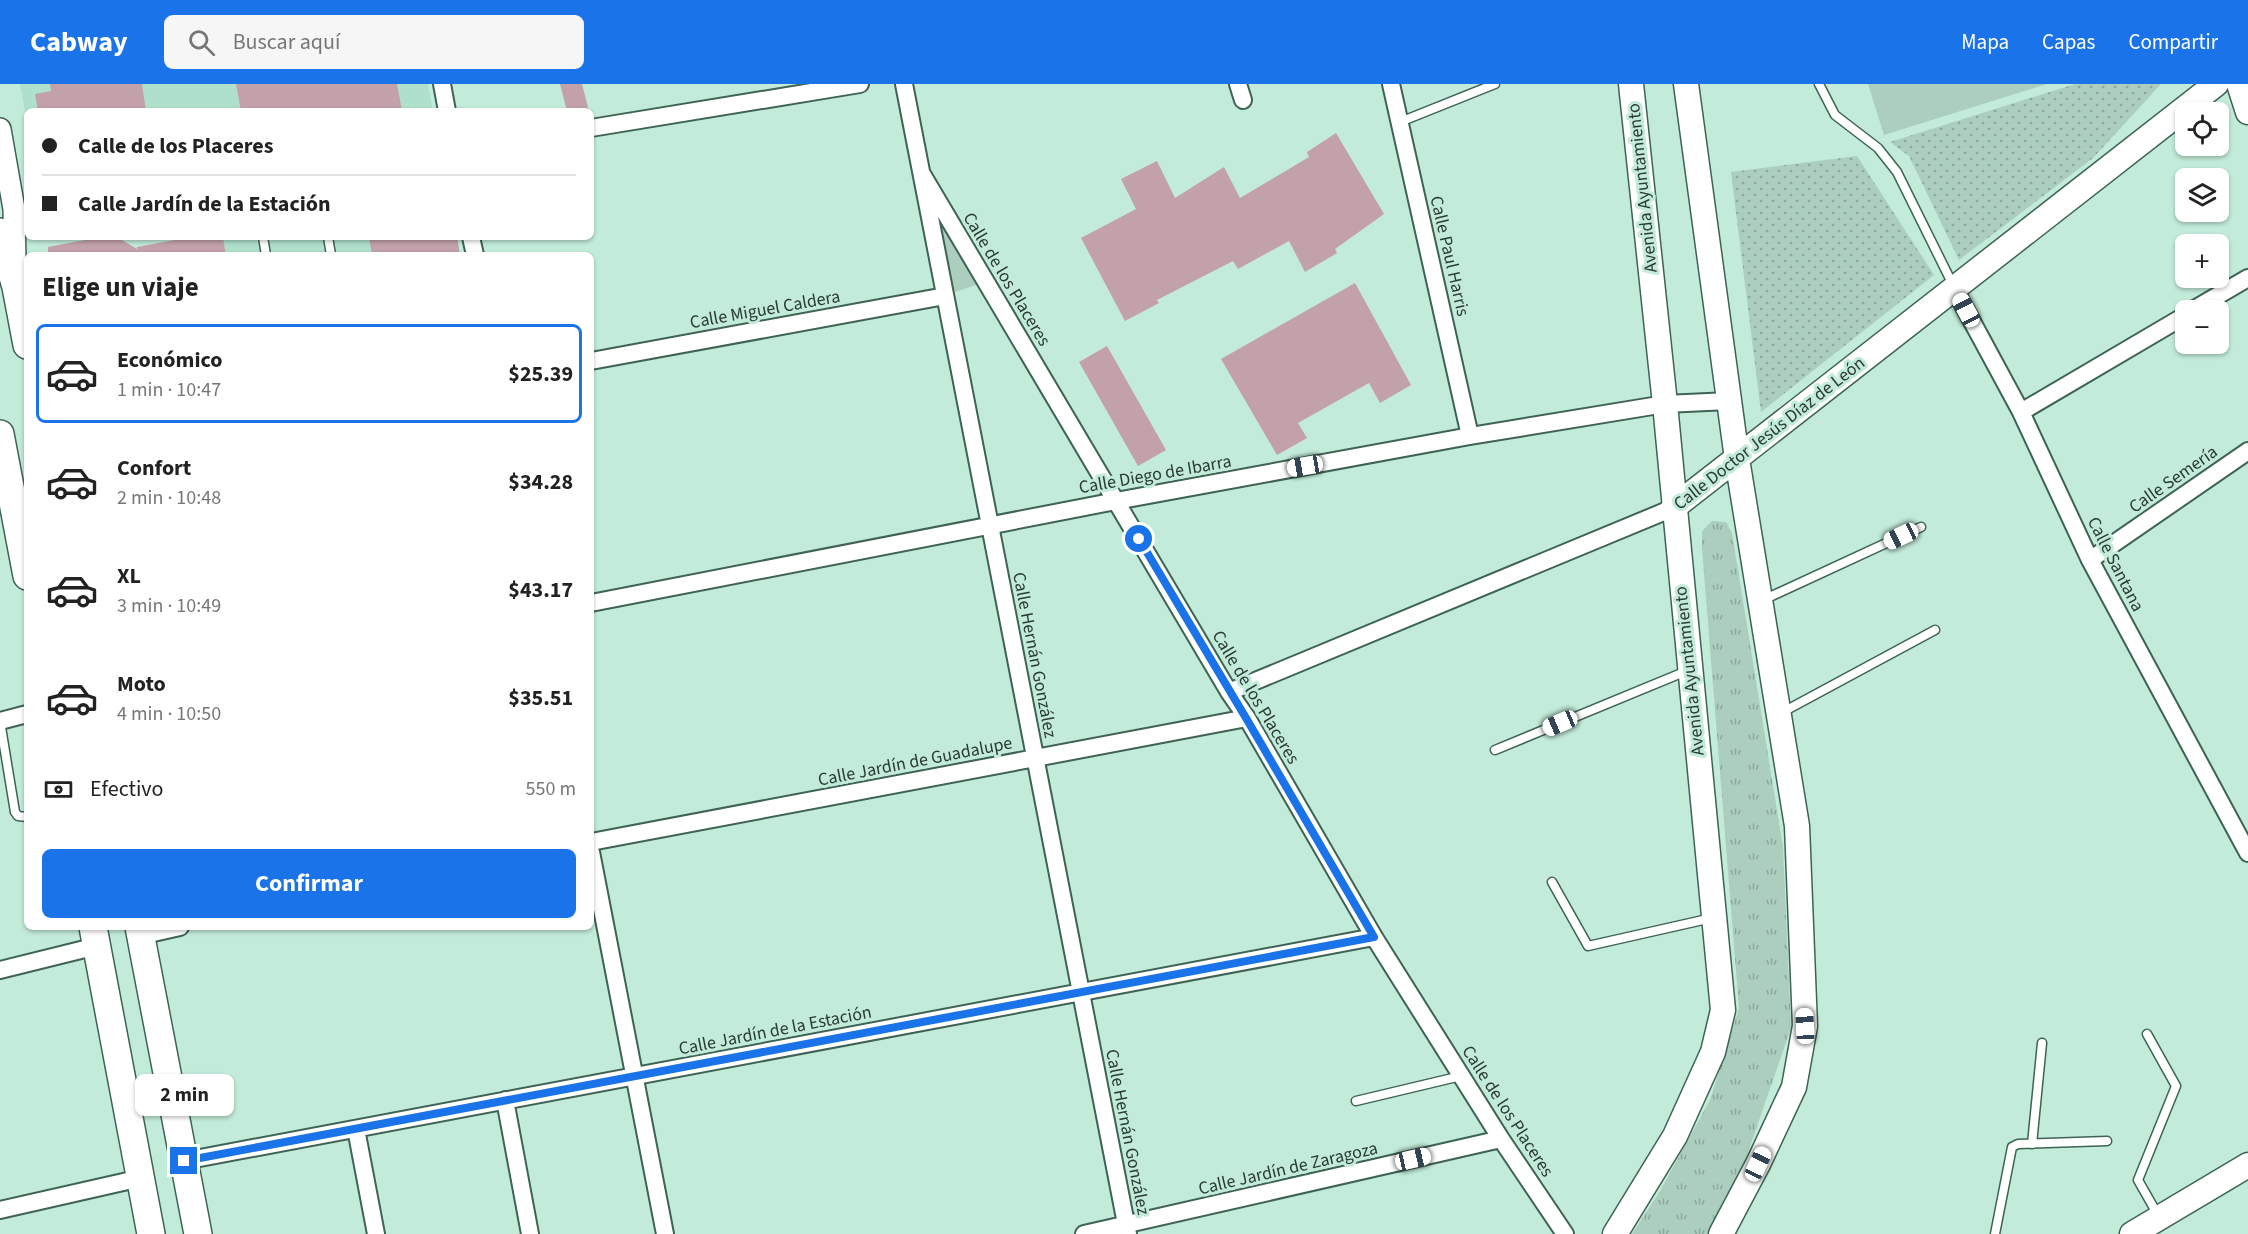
<!DOCTYPE html>
<html lang="es">
<head>
<meta charset="utf-8">
<style>
  :root { --surface:#fff; --page:#f6f6f6; --text:#222; --muted:#767676; --line:#e0e0e0; --accent:#1a73e8 }
  body { margin:0; font-family:"Source Sans 3",sans-serif; background:var(--page); color:var(--text); height:100vh; display:flex; flex-direction:column; font-size:22px; white-space:nowrap }
  * { box-sizing:border-box; margin:0 }
  p { font-size:20px; color:var(--muted) }
  .icon { flex:none; width:33px; height:33px; fill:none; stroke:currentColor; stroke-width:2; stroke-linecap:round; stroke-linejoin:round }
  .map { position:relative; flex:1; overflow:hidden }
  .drawer { position:absolute; left:24px; top:168px; width:570px; height:678px; display:flex; flex-direction:column; background:var(--surface); border-radius:9px; box-shadow:0 2px 4px #0004 }
  .drawer>* { flex:none }
  .hud { position:absolute; left:24px; top:24px; width:570px; height:132px; border-radius:9px; box-shadow:0 2px 4px #0004; display:grid; align-content:center; height:132px; padding:0 18px; background:var(--surface) }
  .buttons { position:absolute; left:2175px; top:18px; display:grid; gap:12px }
  .buttons a { display:grid; place-items:center; width:54px; height:54px; border-radius:9px; background:var(--surface); box-shadow:0 2px 4px #0004; font-size:30px }
  .end { position:absolute; width:27px; height:27px; margin:-14px; border:8px solid #1a73e8; background:#fff; box-shadow:0 0 0 3px #fff }
  .from { border-radius:50% }
  .bubble { position:absolute; height:42px; border-radius:9px; background:var(--surface); box-shadow:0 2px 4px #0004; font-size:20px; font-weight:700; line-height:42px; text-align:center }
  .car { position:absolute; width:18px; height:36px; margin:-18px -9px; border-radius:8px; box-shadow:0 0 4px 2px #0007; background:linear-gradient(#fff 24%,#345 0 40%,#fff 0 76%,#345 0 86%,#fff 0) }
  .hud b { display:flex; align-items:center; gap:21px; height:57px; font-size:22px }
  .hud b+b { border-top:2px solid var(--line) }
  .hud i { width:15px; height:15px; background:var(--text) }
  ul { padding:0; list-style:none }
  li { display:flex; align-items:center; gap:18px; height:99px; margin:0 12px 9px; padding:0 6px; border:3px solid transparent; border-radius:9px }
  li div { flex:1 }
  li b { display:block; font-size:22px }
  li em { font-style:normal; font-weight:700 }
  li.on { border-color:var(--accent) }
  li>.icon { width:54px; height:54px; stroke-width:1.5 }
  h2 { padding:0 18px; font-size:27px; line-height:72px }
  .pay { display:flex; align-items:center; gap:15px; height:66px; padding:0 18px; font-size:22px }
  .pay p { margin-inline-start:auto }
  .primary-button { display:flex; gap:12px; margin-top:auto; padding:12px 18px }
  .primary-button a { flex:1; height:69px; border-radius:9px; background:var(--accent); color:#fff; font-size:24px; font-weight:700; line-height:69px; text-align:center }
  header { display:flex; align-items:center; gap:36px; box-sizing:border-box; height:84px; padding:0 30px; background:var(--accent); color:#fff }
  header strong { font-size:28px }
  nav { display:flex; gap:33px; margin-inline-start:auto; font-size:21px }
  .search { width:420px; height:54px; background:var(--page); display:flex; align-items:center; gap:15px; box-sizing:border-box; padding:0 21px; border-radius:9px; color:var(--muted); font-size:22px }
  .map>svg:first-child { display:block }
</style>
</head>
<body>
<header>
<strong>Cabway</strong>
<div class="search"><svg class="icon" aria-label="search" viewBox="0 0 24 24"><circle cx="10" cy="10" r="6"/><path d="M15 15l6 6"/></svg>Buscar aquí</div>
<nav><a>Mapa</a><a>Capas</a><a>Compartir</a></nav>
</header>
<div class="map">
<svg width="2248" height="1150" viewBox="0 0 2248 1150">
  <defs>
    <pattern id="grass-dots" width="8" height="8" patternUnits="userSpaceOnUse" patternTransform="scale(1.5)"><rect width="8" height="8" fill="#accebf"/><path d="M2 2h.1M6 6h.1" fill="none" stroke="#8ca89c" stroke-width="1.8" stroke-linecap="round"/></pattern>
    <pattern id="park-tufts" width="24" height="20" patternUnits="userSpaceOnUse" patternTransform="scale(1.5)"><rect width="24" height="20" fill="#accebf"/><path d="M3 7l-1-3M5 7V3M7 7l1-3M15 17l-1-3M17 17v-4M19 17l1-3" fill="none" stroke="#8ca89c"/></pattern>
  </defs>
  <rect width="100%" height="100%" fill="#c2ebd9"/>
  <path fill="#afe0cb" d="M20,0H428L433,27H27V38Z
    M223,153H457L460,171H226Z"/>
  <path fill="url(#grass-dots)" d="M2075,0H2161L2093,74L1959,176L1909,72L1890,58Z
    M1857,72L1934,191L1761,328L1731,88Z"/>
  <path fill="url(#park-tufts)" d="M1712,437L1726,438L1732,449L1783,763L1791,944L1744,1080L1707,1150H1632L1660,1107L1710,1016L1739,924L1702,465V447Z"/>
  <path fill="#accebf" d="M1868,0H2047L1884,51Z
    M926,101L979,200L949,210Z"/>
  <path fill="#c3a1ab" d="M50,0H142L146,27H38L35,10L51,7Z
    M236,0H397L402,27H241Z
    M560,0H582L589,27H567Z
    M1336,49L1384,130L1335,165L1337,169L1305,188L1289,157L1238,185L1233,177L1157,216L1159,219L1125,237L1081,154L1136,125L1121,95L1157,77L1175,114L1224,83L1240,114L1309,73L1307,68Z
    M101,153H117L137,165V163L191,153H223L226,171H48V163Z
    M369,153H457L460,171H372Z
    M1355,199L1411,301L1380,319L1369,299L1298,339L1307,354L1277,371L1221,275Z
    M1107,262L1166,366L1138,382L1079,278Z"/>
  <g fill="none" stroke-linecap="round" stroke-linejoin="round">
    <defs>
      <path id="service" d="M1819,0L1835,31L1878,64L1897,88L1953,201
        M1400,38L1495,0
        M263,153L266,171
        M328,153L331,171
        M1763,516L1921,443
        M1781,629L1935,546
        M0,637L15,728L18,732L27,733
        M1495,666L1689,586
        M1552,798L1588,862L1712,834
        M2147,950L2176,1002L2138,1096L2159,1133
        M1356,1017L1461,992
        M2032,1060L2042,959
        M1995,1150L2012,1063L2018,1060L2107,1057"/>
      <path id="minor" d="M442,0L447,27
        M904,0L1128,1150
        M1238,0L1243,16
        M1391,0L1470,352
        M591,44L860,0
        M922,90L1229,608L1247,634L1374,853L1501,1055L1565,1150
        M471,153L475,171
        M1955,206L2021,328L2090,476L2248,769
        M2193,226L2248,194
        M591,277L945,212
        M2021,328L2186,231
        M2090,476L2248,367
        M591,519L1116,417L1470,352L1665,320L1729,317
        M1229,608L1673,424
        M0,637L27,630
        M591,758L1247,634
        M591,768L665,1150
        M140,852L180,843
        M0,886L97,862
        M505,1016L530,1150
        M356,1045L376,1150
        M184,1077L1374,853
        M0,1126L141,1094
        M1084,1150L1501,1055"/>
      <path id="tertiary" d="M0,45L14,125L15,178"/>
      <path id="secondary" d="M1686,0L1737,375L1797,742L1805,942L1794,1003L1758,1080L1721,1150
        M2239,0L2248,28
        M1673,424L2216,0
        M1615,1150L1675,1052L1713,968L1723,926L1665,320L1631,0
        M2132,1150L2248,1081"/>
      <path id="primary" d="M0,148L16,203L27,261
        M0,350L27,492
        M93,843L151,1150
        M139,843L198,1150"/>
    </defs>
    <use href="#service" stroke="#3e6354" stroke-width="11"/>
    <use href="#minor" stroke="#3e6354" stroke-width="20"/>
    <use href="#tertiary" stroke="#3e6354" stroke-width="24"/>
    <use href="#secondary" stroke="#3e6354" stroke-width="27"/>
    <use href="#primary" stroke="#3e6354" stroke-width="30"/>
    <use href="#service" stroke="#fff" stroke-width="8"/>
    <use href="#minor" stroke="#fff" stroke-width="16"/>
    <use href="#tertiary" stroke="#fff" stroke-width="21"/>
    <use href="#secondary" stroke="#fff" stroke-width="24"/>
    <use href="#primary" stroke="#fff" stroke-width="27"/>
  </g>
  <g fill="none" stroke-linecap="round" stroke-linejoin="round">
    <path stroke="#1a73e8" stroke-width="8" d="M184,1077L1374,853L1246,634L1139,455"/>
  </g>
  <g text-anchor="middle" stroke-width="6" stroke-linejoin="round" paint-order="stroke">
    <g font-size="18" fill="#2b3b34" stroke="#c2ebd9">
      <text transform="translate(1642 104) rotate(-96)" y="6">Avenida Ayuntamiento</text>
      <text transform="translate(1450 172) rotate(77)" y="6">Calle Paul Harris</text>
      <text transform="translate(1007 195) rotate(59)" y="6">Calle de los Placeres</text>
      <text transform="translate(765 225) rotate(-10)" y="6">Calle Miguel Caldera</text>
      <text transform="translate(1769 349) rotate(-38)" y="6">Calle Doctor Jesús Díaz de León</text>
      <text transform="translate(1155 390) rotate(-10)" y="6">Calle Diego de Ibarra</text>
      <text transform="translate(2173 395) rotate(-35)" y="6">Calle Semería</text>
      <text transform="translate(2116 480) rotate(63)" y="6">Calle Santana</text>
      <text transform="translate(1035 571) rotate(79)" y="6">Calle Hernán González</text>
      <text transform="translate(1689 587) rotate(-96)" y="6">Avenida Ayuntamiento</text>
      <text transform="translate(1256 613) rotate(59)" y="6">Calle de los Placeres</text>
      <text transform="translate(915 677) rotate(-11)" y="6">Calle Jardín de Guadalupe</text>
      <text transform="translate(775 946) rotate(-11)" y="6">Calle Jardín de la Estación</text>
      <text transform="translate(1508 1027) rotate(57)" y="6">Calle de los Placeres</text>
      <text transform="translate(1128 1048) rotate(79)" y="6">Calle Hernán González</text>
      <text transform="translate(1288 1084) rotate(-13)" y="6">Calle Jardín de Zaragoza</text>
    </g>
  </g>
</svg>
<div class="buttons">
<a><svg class="icon" aria-label="locate" viewBox="0 0 24 24"><circle cx="12" cy="12" r="6"/><path d="M12 2v4M12 18v4M2 12h4M18 12h4"/></svg></a>
<a><svg class="icon" aria-label="layers" viewBox="0 0 24 24"><path d="M12 4l9 5-9 5-9-5zM3 14l9 5 9-5"/></svg></a>
<a>+</a>
<a>−</a>
</div>
<i class="end from" style="left:1139px;top:455px"></i>
<i class="end" style="left:184px;top:1077px"></i>
<div class="bubble" style="left:135px;top:990px;width:99px">2 min</div>
<i class="car" style="left:1966px;top:226px;rotate:332deg"></i>
<i class="car" style="left:1305px;top:382px;rotate:260deg"></i>
<i class="car" style="left:1901px;top:452px;rotate:245deg"></i>
<i class="car" style="left:1560px;top:639px;rotate:247deg"></i>
<i class="car" style="left:1805px;top:942px;rotate:357deg"></i>
<i class="car" style="left:1413px;top:1075px;rotate:77deg"></i>
<i class="car" style="left:1758px;top:1080px;rotate:25deg"></i>
<div class="hud">
<b><i class="from"></i>Calle de los Placeres</b>
<b><i></i>Calle Jardín de la Estación</b>
</div>
<section class="drawer">
<h2>Elige un viaje</h2>
<ul>
<li class="on"><svg class="icon" aria-label="car" viewBox="0 0 24 24"><path d="M5 17H2v-5l4-1 3-4h7l3 4 3 1v5h-3M9 17h6M6 11h13"/><circle cx="7" cy="17" r="2"/><circle cx="17" cy="17" r="2"/></svg><div><b>Económico</b><p>1 min · 10:47</p></div><em>$25.39</em></li>
<li><svg class="icon" aria-label="car" viewBox="0 0 24 24"><path d="M5 17H2v-5l4-1 3-4h7l3 4 3 1v5h-3M9 17h6M6 11h13"/><circle cx="7" cy="17" r="2"/><circle cx="17" cy="17" r="2"/></svg><div><b>Confort</b><p>2 min · 10:48</p></div><em>$34.28</em></li>
<li><svg class="icon" aria-label="car" viewBox="0 0 24 24"><path d="M5 17H2v-5l4-1 3-4h7l3 4 3 1v5h-3M9 17h6M6 11h13"/><circle cx="7" cy="17" r="2"/><circle cx="17" cy="17" r="2"/></svg><div><b>XL</b><p>3 min · 10:49</p></div><em>$43.17</em></li>
<li><svg class="icon" aria-label="car" viewBox="0 0 24 24"><path d="M5 17H2v-5l4-1 3-4h7l3 4 3 1v5h-3M9 17h6M6 11h13"/><circle cx="7" cy="17" r="2"/><circle cx="17" cy="17" r="2"/></svg><div><b>Moto</b><p>4 min · 10:50</p></div><em>$35.51</em></li>
</ul>
<div class="pay"><svg class="icon" aria-label="cash" viewBox="0 0 24 24"><path d="M3 7h18v10H3z"/><circle cx="12" cy="12" r="2"/></svg>Efectivo<p>550 m</p></div>
<div class="primary-button"><a>Confirmar</a></div>
</section>
</div>
</body>
</html>
